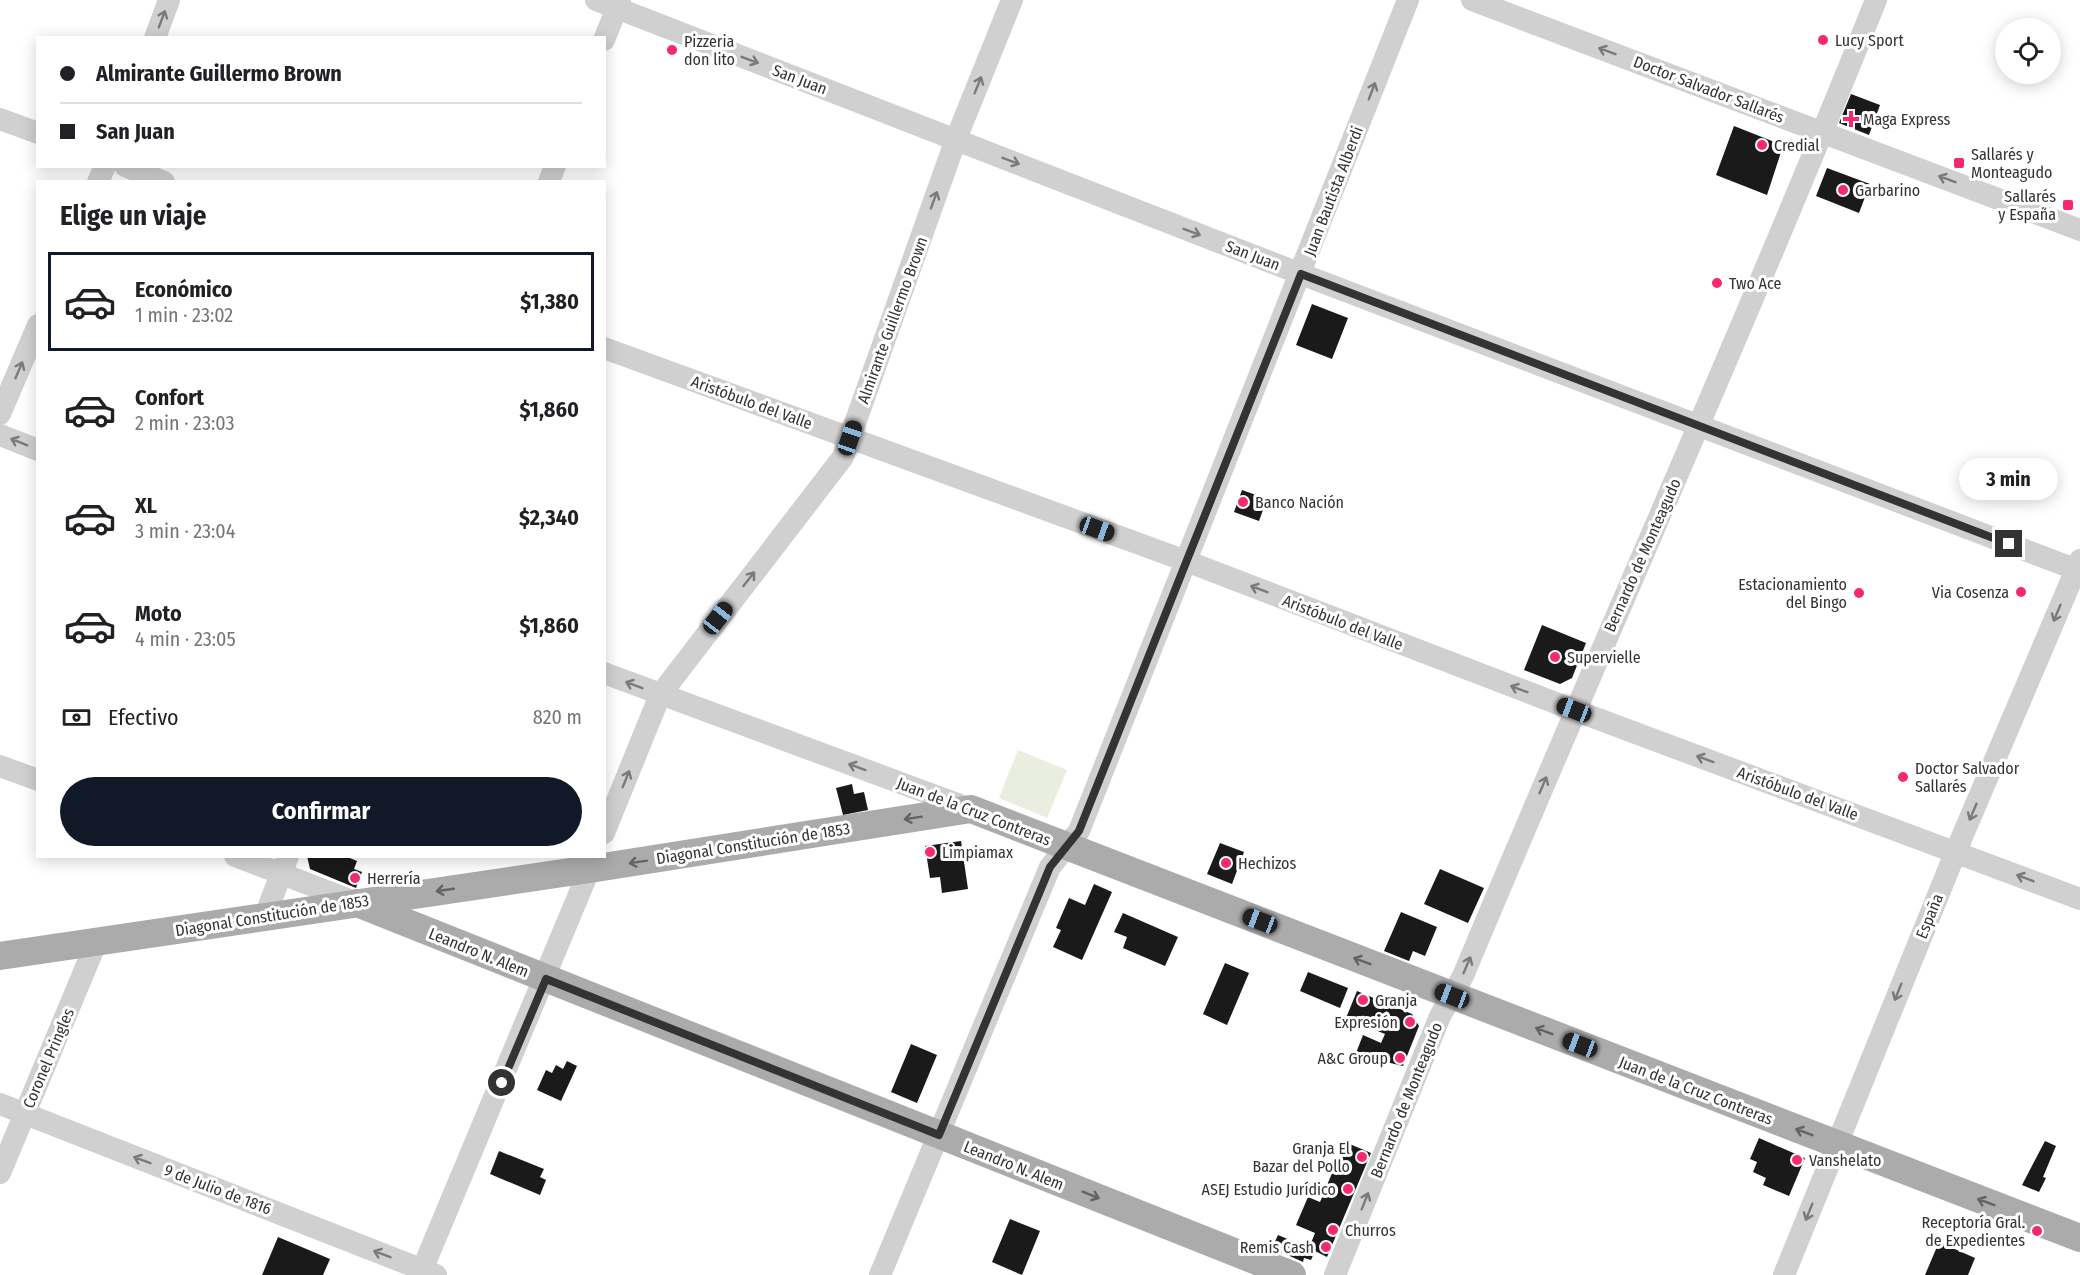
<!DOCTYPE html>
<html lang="es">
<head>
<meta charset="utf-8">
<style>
  :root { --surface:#fff; --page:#f6f6f6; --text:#202124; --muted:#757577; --line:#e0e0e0; --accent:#111827 }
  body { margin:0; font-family:"Fira Sans Condensed",sans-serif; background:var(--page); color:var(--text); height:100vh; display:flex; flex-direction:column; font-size:22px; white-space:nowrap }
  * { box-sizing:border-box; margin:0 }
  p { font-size:20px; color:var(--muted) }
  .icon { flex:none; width:33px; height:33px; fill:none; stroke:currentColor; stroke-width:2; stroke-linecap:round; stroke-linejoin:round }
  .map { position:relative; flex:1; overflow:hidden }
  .panel { position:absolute; left:36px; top:180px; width:570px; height:678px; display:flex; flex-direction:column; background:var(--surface); border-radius:0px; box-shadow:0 3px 15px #0003 }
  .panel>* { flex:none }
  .hud { position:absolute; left:36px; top:36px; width:570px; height:132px; border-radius:0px; box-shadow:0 3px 15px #0003; display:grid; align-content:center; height:132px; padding:0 24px; background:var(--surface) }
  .buttons { position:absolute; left:1995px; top:18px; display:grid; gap:12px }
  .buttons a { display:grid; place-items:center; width:66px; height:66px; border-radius:50%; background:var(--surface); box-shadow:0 3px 15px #0003; font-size:30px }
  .end { position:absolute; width:27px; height:27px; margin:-14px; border:8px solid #333; background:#fff; box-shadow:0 0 0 3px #fff }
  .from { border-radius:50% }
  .bubble { position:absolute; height:42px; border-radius:21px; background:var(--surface); box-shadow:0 3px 15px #0003; font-size:20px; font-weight:700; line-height:42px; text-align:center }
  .car { position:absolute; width:18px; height:36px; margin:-18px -9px; border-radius:8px; box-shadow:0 0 4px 2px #0007; background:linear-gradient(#222 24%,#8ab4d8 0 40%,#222 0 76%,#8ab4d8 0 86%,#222 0) }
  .hud b { display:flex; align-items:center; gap:21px; height:57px; font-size:22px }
  .hud b+b { border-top:2px solid var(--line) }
  .hud i { width:15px; height:15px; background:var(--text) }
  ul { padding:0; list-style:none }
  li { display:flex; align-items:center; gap:18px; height:99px; margin:0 12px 9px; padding:0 12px; border:3px solid transparent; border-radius:0px }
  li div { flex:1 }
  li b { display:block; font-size:22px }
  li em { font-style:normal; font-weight:700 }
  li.on { border-color:var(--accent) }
  li>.icon { width:54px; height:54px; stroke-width:1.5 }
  h2 { padding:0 24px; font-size:27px; line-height:72px }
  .pay { display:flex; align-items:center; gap:15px; height:66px; padding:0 24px; font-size:22px }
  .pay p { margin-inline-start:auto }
  .cta { display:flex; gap:12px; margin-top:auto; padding:12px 24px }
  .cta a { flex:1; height:69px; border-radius:36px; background:var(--accent); color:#fff; font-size:24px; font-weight:700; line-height:69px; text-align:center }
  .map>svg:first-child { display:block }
</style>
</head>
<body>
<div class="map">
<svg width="2080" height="1275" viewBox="0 0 2080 1275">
  <rect width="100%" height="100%" fill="#fff"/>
  <path fill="#eaeede" d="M1018,750L1067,770L1047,818L999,798Z"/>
  <path fill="#1a1a1a" d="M1851,94L1880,105L1869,135L1839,123Z
    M1734,126L1772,141L1782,149L1767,195L1716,175Z
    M1827,168L1870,184L1859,213L1816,196Z
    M1312,304L1348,318L1332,359L1296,345Z
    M1242,490L1267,499L1259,521L1234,512Z
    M1542,625L1586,643L1572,678L1560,684L1524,670Z
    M852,784L854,794L864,792L868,810L843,815L836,788Z
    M961,841L968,889L942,893L940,877L930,878L925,846Z
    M1220,843L1244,852L1232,884L1207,874Z
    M307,856H345L357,861L354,869L362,872L356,888L310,869Z
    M1440,869L1484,888L1468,923L1424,904Z
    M1094,884L1112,892L1082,960L1053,947L1061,930L1056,928L1069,898L1085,905Z
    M1401,912L1437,927L1425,956L1413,951L1409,961L1384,951Z
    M1123,913L1178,937L1165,966L1123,948L1127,937L1114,932Z
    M1225,963L1249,973L1227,1025L1203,1014Z
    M1308,972L1348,988L1340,1008L1300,991Z
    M1357,991L1412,1014L1419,1026L1403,1066L1386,1062L1385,1065L1356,1053L1363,1035L1381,1043L1385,1034L1346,1018Z
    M911,1044L937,1055L917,1103L891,1092Z
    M567,1061L577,1066L561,1101L537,1090L546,1070L552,1073L556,1065L563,1069Z
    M1759,1138L1805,1158L1789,1196L1763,1185L1766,1178L1753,1172L1757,1162L1750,1159Z
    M2045,1141L2056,1146L2043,1177L2046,1178L2039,1192L2022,1185Z
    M1345,1142L1371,1153L1327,1257L1315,1251L1311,1260L1304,1258L1303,1262L1272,1248L1278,1235L1309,1248L1315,1233L1296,1225L1308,1197L1320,1202Z
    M499,1151L544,1169L540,1177L546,1180L540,1195L490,1174Z
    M1010,1219L1040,1231L1022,1275L992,1262Z
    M278,1237L330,1259L323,1275H262Z
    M1939,1242L1975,1258L1968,1275H1925Z"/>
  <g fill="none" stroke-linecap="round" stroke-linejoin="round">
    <path stroke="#d0d0d0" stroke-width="22" d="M596,0L1301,274L2080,571
      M1472,0L2080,230
      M155,38L169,0
      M604,40L620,0
      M0,119L38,133
      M125,166L164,182
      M98,182L105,166
      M549,182L555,166
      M604,348L1186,561L1574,710L2080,899
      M0,414L38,325
      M0,435L38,450
      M604,673L971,809
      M0,766L38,780
      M604,833L660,695L843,457L956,139L1012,0
      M235,856L355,902
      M265,916L288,856
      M0,1104L436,1275
      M0,1173L96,943
      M420,1275L595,856
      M880,1275L1050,867L1079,831L1408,0
      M1335,1275L1440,1016L1463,976C1599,650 1745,328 1876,0
      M1784,1275L1956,851L2080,560"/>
    <path stroke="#ababab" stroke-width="28" d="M357,903L1292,1275
      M0,956L590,869L971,809L2080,1238"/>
  </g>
  <defs><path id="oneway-shaft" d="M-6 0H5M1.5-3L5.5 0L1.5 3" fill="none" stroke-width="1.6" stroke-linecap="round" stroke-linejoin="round" transform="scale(1.5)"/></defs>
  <g stroke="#7a7a7a">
    <use href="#oneway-shaft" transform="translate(162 19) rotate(-69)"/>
    <use href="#oneway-shaft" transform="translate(1607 51) rotate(-159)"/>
    <use href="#oneway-shaft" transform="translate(750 60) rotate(21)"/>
    <use href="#oneway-shaft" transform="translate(978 85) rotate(-68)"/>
    <use href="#oneway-shaft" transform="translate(1372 91) rotate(-69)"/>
    <use href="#oneway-shaft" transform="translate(1011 161) rotate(21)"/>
    <use href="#oneway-shaft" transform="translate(1947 179) rotate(-159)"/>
    <use href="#oneway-shaft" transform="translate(934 200) rotate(-70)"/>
    <use href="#oneway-shaft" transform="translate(1192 232) rotate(21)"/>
    <use href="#oneway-shaft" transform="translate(19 370) rotate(-67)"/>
    <use href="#oneway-shaft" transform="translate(19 442) rotate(-158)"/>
    <use href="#oneway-shaft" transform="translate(749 579) rotate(-52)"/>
    <use href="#oneway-shaft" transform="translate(1259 589) rotate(-159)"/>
    <use href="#oneway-shaft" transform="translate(2057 613) rotate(113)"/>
    <use href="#oneway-shaft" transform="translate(634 685) rotate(-159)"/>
    <use href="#oneway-shaft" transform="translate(1519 689) rotate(-159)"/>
    <use href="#oneway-shaft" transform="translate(1705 759) rotate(-160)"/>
    <use href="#oneway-shaft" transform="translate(857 767) rotate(-160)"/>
    <use href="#oneway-shaft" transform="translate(626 779) rotate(-68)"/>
    <use href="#oneway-shaft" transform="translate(1543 785) rotate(-67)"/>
    <use href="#oneway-shaft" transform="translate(1973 812) rotate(113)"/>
    <use href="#oneway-shaft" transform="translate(2025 878) rotate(-159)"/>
    <use href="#oneway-shaft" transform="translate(1467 965) rotate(-67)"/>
    <use href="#oneway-shaft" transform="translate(1898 992) rotate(112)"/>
    <use href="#oneway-shaft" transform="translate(142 1160) rotate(-159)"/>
    <use href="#oneway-shaft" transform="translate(1365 1201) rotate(-68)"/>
    <use href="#oneway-shaft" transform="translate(1809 1212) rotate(112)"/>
    <use href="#oneway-shaft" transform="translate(382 1254) rotate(-159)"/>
  </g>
  <g stroke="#636363">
    <use href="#oneway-shaft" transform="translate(913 818) rotate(171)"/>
    <use href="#oneway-shaft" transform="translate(638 862) rotate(171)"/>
    <use href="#oneway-shaft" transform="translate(445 890) rotate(172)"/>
    <use href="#oneway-shaft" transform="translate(1362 961) rotate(-159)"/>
    <use href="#oneway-shaft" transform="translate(1544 1031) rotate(-159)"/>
    <use href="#oneway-shaft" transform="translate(1804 1132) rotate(-159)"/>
    <use href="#oneway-shaft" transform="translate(1091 1195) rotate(22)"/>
    <use href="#oneway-shaft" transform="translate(1986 1202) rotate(-159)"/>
  </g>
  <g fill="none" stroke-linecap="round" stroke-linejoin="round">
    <path stroke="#333" stroke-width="8" d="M502,1083L546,979L939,1135L1050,867L1079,831L1301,274L2009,544"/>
  </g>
  <g fill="#f6296a" stroke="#fff" stroke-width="2">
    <circle cx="1823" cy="40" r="6"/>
    <circle cx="672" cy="50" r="6"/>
    <path d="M1848 110h6v6h6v6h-6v6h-6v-6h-6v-6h6z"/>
    <circle cx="1762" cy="145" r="6"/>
    <rect x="1953" y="157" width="12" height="12" rx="3"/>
    <circle cx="1843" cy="190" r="6"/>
    <rect x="2062" y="199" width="12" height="12" rx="3"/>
    <circle cx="1717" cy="283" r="6"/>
    <circle cx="1243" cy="502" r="6"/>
    <circle cx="2021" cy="592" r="6"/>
    <circle cx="1859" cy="593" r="6"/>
    <circle cx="1555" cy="657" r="6"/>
    <circle cx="1903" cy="777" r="6"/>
    <circle cx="930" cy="852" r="6"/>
    <circle cx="1226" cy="863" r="6"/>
    <circle cx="355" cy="878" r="6"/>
    <circle cx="1363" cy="1000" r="6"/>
    <circle cx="1410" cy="1022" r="6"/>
    <circle cx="1400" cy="1058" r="6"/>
    <circle cx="1362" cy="1157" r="6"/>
    <circle cx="1797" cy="1160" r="6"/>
    <circle cx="1348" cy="1189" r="6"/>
    <circle cx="1333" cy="1230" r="6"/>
    <circle cx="2037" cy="1231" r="6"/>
    <circle cx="1326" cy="1247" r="6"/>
  </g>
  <g text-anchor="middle" stroke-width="6" stroke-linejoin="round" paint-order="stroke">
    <g font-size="16" fill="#333" stroke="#fff" text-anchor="start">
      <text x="1835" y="46">Lucy Sport</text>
      <text x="684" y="47">Pizzeria<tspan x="684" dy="18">don lito</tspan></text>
      <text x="1863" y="125">Maga Express</text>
      <text x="1774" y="151">Credial</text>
      <text x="1971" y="160">Sallarés y<tspan x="1971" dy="18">Monteagudo</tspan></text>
      <text x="1855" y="196">Garbarino</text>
      <text x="2056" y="202" text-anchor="end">Sallarés<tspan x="2056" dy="18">y España</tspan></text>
      <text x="1729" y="289">Two Ace</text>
      <text x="1255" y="508">Banco Nación</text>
      <text x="1847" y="590" text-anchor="end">Estacionamiento<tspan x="1847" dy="18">del Bingo</tspan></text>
      <text x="2009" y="598" text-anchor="end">Via Cosenza</text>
      <text x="1567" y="663">Supervielle</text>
      <text x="1915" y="774">Doctor Salvador<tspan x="1915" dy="18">Sallarés</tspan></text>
      <text x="942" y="858">Limpiamax</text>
      <text x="1238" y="869">Hechizos</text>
      <text x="367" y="884">Herrería</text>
      <text x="1375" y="1006">Granja</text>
      <text x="1398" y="1028" text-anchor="end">Expresión</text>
      <text x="1388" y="1064" text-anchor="end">A&amp;C Group</text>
      <text x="1350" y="1154" text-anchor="end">Granja El<tspan x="1350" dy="18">Bazar del Pollo</tspan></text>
      <text x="1809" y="1166">Vanshelato</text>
      <text x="1336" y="1195" text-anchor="end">ASEJ Estudio Jurídico</text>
      <text x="2025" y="1228" text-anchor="end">Receptoría Gral.<tspan x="2025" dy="18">de Expedientes</tspan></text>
      <text x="1345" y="1236">Churros</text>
      <text x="1314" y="1253" text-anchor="end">Remis Cash</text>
    </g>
    <g font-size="16" fill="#333" stroke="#fff">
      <text transform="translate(800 79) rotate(21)" y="6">San Juan</text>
      <text transform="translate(1709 89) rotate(21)" y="6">Doctor Salvador Sallarés</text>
      <text transform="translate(1333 191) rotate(-69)" y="6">Juan Bautista Alberdi</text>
      <text transform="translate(1253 255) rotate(21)" y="6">San Juan</text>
      <text transform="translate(892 320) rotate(-70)" y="6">Almirante Guillermo Brown</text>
      <text transform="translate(752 402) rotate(20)" y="6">Aristóbulo del Valle</text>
      <text transform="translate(1642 555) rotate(-66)" y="6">Bernardo de Monteagudo</text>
      <text transform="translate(1343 622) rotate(21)" y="6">Aristóbulo del Valle</text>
      <text transform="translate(1798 793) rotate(20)" y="6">Aristóbulo del Valle</text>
      <text transform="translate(974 811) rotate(21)" y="6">Juan de la Cruz Contreras</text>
      <text transform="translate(753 843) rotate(-9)" y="6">Diagonal Constitución de 1853</text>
      <text transform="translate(272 915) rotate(-9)" y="6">Diagonal Constitución de 1853</text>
      <text transform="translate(1929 916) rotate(-68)" y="6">España</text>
      <text transform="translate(479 952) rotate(22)" y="6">Leandro N. Alem</text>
      <text transform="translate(48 1058) rotate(-67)" y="6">Coronel Pringles</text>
      <text transform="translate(1696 1090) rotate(21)" y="6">Juan de la Cruz Contreras</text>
      <text transform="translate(1406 1100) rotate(-68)" y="6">Bernardo de Monteagudo</text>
      <text transform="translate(1014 1165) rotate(22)" y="6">Leandro N. Alem</text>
      <text transform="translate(218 1189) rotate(21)" y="6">9 de Julio de 1816</text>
    </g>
  </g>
</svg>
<div class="buttons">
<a><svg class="icon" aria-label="locate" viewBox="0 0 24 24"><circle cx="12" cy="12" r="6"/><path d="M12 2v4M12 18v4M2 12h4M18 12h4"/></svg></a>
</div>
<i class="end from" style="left:502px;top:1083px"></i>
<i class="end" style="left:2009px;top:544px"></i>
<div class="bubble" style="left:1959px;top:458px;width:99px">3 min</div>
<i class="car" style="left:850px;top:438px;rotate:19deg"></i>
<i class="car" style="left:1097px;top:529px;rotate:110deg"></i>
<i class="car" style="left:718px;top:618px;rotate:38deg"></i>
<i class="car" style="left:1574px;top:710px;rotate:291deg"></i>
<i class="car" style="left:1260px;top:921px;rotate:291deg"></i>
<i class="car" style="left:1452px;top:996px;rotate:291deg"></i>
<i class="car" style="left:1580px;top:1045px;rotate:291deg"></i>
<div class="hud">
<b><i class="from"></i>Almirante Guillermo Brown</b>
<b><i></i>San Juan</b>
</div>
<section class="panel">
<h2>Elige un viaje</h2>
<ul>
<li class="on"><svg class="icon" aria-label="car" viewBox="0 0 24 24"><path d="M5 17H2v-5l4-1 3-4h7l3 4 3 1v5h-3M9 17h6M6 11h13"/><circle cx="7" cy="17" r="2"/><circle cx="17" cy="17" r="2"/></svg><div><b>Económico</b><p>1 min · 23:02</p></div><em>$1,380</em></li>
<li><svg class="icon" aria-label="car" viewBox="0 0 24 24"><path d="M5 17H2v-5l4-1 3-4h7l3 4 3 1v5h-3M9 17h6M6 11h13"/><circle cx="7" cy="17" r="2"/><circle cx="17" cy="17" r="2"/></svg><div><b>Confort</b><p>2 min · 23:03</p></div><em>$1,860</em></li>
<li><svg class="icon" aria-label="car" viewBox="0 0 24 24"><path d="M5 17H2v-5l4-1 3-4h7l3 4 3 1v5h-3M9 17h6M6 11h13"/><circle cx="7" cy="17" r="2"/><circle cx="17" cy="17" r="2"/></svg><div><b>XL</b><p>3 min · 23:04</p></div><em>$2,340</em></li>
<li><svg class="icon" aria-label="car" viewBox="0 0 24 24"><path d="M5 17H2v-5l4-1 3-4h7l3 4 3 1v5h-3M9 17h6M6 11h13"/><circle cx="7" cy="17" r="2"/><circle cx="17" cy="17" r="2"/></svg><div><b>Moto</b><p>4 min · 23:05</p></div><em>$1,860</em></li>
</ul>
<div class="pay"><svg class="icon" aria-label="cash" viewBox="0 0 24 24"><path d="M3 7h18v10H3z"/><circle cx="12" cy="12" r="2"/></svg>Efectivo<p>820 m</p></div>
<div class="cta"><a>Confirmar</a></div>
</section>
</div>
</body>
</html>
